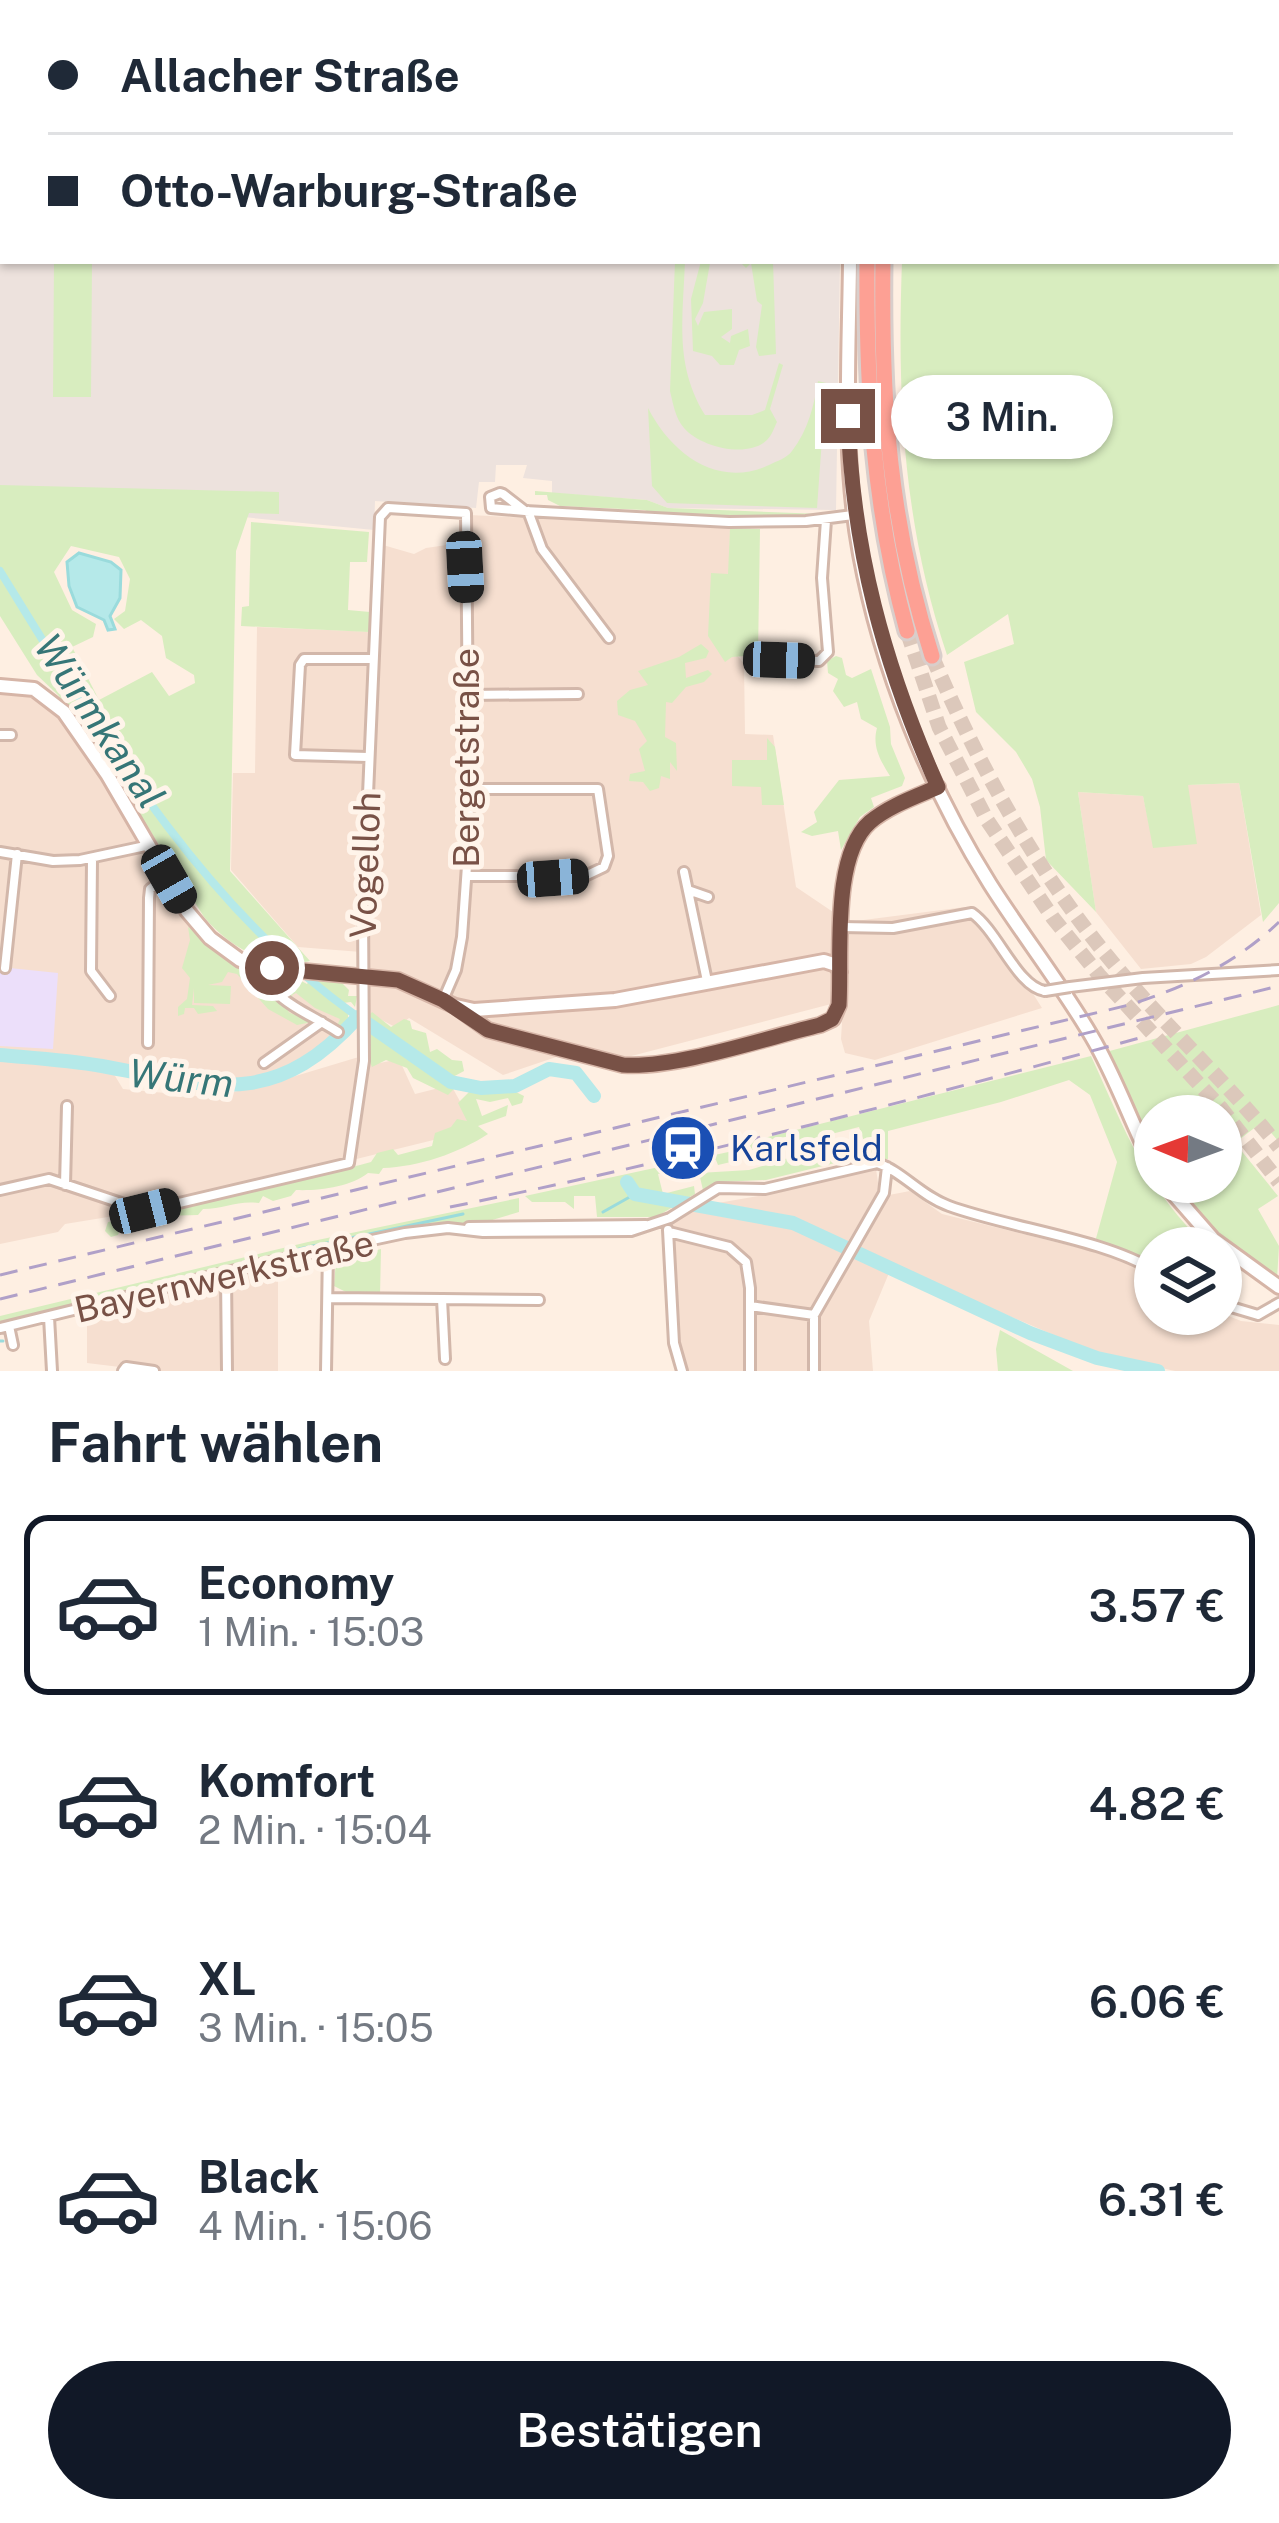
<!DOCTYPE html>
<html lang="de">
<head>
<meta charset="utf-8">
<style>
  :root { --surface:#fff; --page:#f6f6f7; --text:#1f2937; --muted:#747a83; --line:#e0e1e3; --accent:#111827 }
  body { margin:0; font-family:"Public Sans",sans-serif; background:var(--page); color:var(--text); height:100vh; display:flex; flex-direction:column; font-size:45px; white-space:nowrap }
  * { box-sizing:border-box; margin:0 }
  p { font-size:39px; color:var(--muted) }
  .icon { flex:none; width:66px; height:66px; fill:none; stroke:currentColor; stroke-width:2; stroke-linecap:round; stroke-linejoin:round }
  .map { position:relative; height:1371px; overflow:hidden }
  .side { display:flex; flex-direction:column; background:var(--surface); flex:1 }
  .side>* { flex:none }
  .guide { position:absolute; left:0px; top:0px; width:1281px; height:264px; box-shadow:0 3px 9px #0004; display:grid; align-content:center; height:264px; padding:0 48px; background:var(--surface) }
  .needle { width:78px; rotate:271deg }
  .fabs { position:absolute; left:1134px; top:1095px; display:grid; gap:24px }
  .fabs a { display:grid; place-items:center; width:108px; height:108px; border-radius:50%; background:var(--surface); box-shadow:0 3px 9px #0004; font-size:60px }
  .end { position:absolute; width:54px; height:54px; margin:-27px; border:15px solid #785146; background:#fff; box-shadow:0 0 0 6px #fff }
  .from { border-radius:50% }
  .bubble { position:absolute; height:84px; border-radius:42px; background:var(--surface); box-shadow:0 3px 9px #0004; font-size:39px; font-weight:600; line-height:84px; text-align:center }
  .car { position:absolute; width:36px; height:72px; margin:-36px -18px; border-radius:15px; box-shadow:0 0 9px 3px #0007; background:linear-gradient(#222 24%,#8ab4d8 0 40%,#222 0 76%,#8ab4d8 0 86%,#222 0) }
  .guide b { display:flex; align-items:center; gap:42px; height:114px; font-size:45px }
  .guide b+b { border-top:3px solid var(--line) }
  .guide i { width:30px; height:30px; background:var(--text) }
  ul { padding:0; list-style:none }
  li { display:flex; align-items:center; gap:36px; height:180px; margin:0 24px 18px; padding:0 24px; border:6px solid transparent; border-radius:24px }
  li div { flex:1 }
  li b { display:block; font-size:45px }
  li em { font-style:normal; font-weight:600 }
  li.selected { border-color:var(--accent) }
  li>.icon { width:108px; height:108px; stroke-width:1.5 }
  h2 { padding:0 48px; font-size:54px; line-height:144px }
  .cta { display:flex; gap:24px; margin-top:auto; padding:24px 48px }
  .cta a { flex:1; height:138px; border-radius:72px; background:var(--accent); color:#fff; font-size:48px; font-weight:600; line-height:138px; text-align:center }
  .map>svg:first-child { display:block }
</style>
</head>
<body>
<div class="map">
<svg width="1279" height="1371" viewBox="0 0 1279 1371">
  <rect width="100%" height="100%" fill="#feefe2"/>
  <path fill="#f6dfd0" d="M469,515L730,528L728,643L744,664L745,734L773,735L796,887L836,914L835,1003L616,1060L577,1050L503,1075L409,1018L397,1028L359,1008L361,952L298,947L231,870L233,773H255L257,627L376,632L383,545L414,554L426,548L468,542Z
    M0,686L24,687L57,704L199,928L348,1021L330,1040L278,1076L228,1086L69,1057L0,1051Z
    M1239,783L1261,915L1206,957L1191,964L1141,969L1096,912L1078,792L1143,796L1154,848L1188,785Z
    M965,907L983,914L1042,1008L875,1060L845,1053L841,1039L848,922Z
    M372,1053L380,1063L399,1059L415,1094L451,1085L473,1125L470,1131L145,1211L65,1224L58,1232L0,1244V1060L112,1071L123,1089L207,1097L259,1087Z
    M876,1169L879,1189L843,1250L889,1273L869,1321L873,1371H676L668,1335L664,1236L672,1211L764,1195Z
    M910,1191L942,1214L1116,1257L1149,1273L1155,1278V1314L1221,1313L1241,1321L1279,1325V1371H1175L1098,1354L858,1251L889,1195Z
    M278,1265V1371H121L120,1367L87,1363V1316Z"/>
  <path fill="#ede2dd" d="M0,0H839V3H3V261H840L836,510L668,508L647,500L552,493V481L523,478L527,465H496L495,482H479L476,508L375,501L374,530L0,493Z"/>
  <path fill="#ecdffa" d="M0,967L58,973L53,1049L0,1046Z"/>
  <path fill="#d8edbf" fill-rule="evenodd" d="M902,0H1279V903L1263,922L1239,783L1188,785L1197,844L1153,848L1143,796L1078,792L1096,912L1046,860L1040,807L1032,779L1016,752L976,712L964,662L1014,644L1008,614L947,655C903,524 897,397 902,261H1278V3H902Z
    M54,261H92L91,397H53Z
    M675,261H685C683,318 674,365 705,415H752L765,410L779,363L783,365L770,409L777,422C774,428 772,435 767,440C748,459 700,447 684,428C675,418 673,403 670,391Z
    M701,261L710,263L703,303L695,319L698,326L704,312L732,309V329L721,337L730,343L731,336L748,329L750,346L739,350L734,365H720L712,356L693,351L691,299Z
    M722,261H773L776,354L759,356L756,347L762,305L757,301L751,263L746,268L740,262Z
    M818,381L826,383L817,508L667,503L652,486L648,408C671,453 717,489 769,465C777,461 787,458 792,451C808,430 814,406 818,381Z
    M0,485L279,492V514L249,513L236,551L230,871L310,961C269,970 230,948 204,917L100,751L58,695L37,675L0,616ZM71,546L119,557L130,579L125,611L114,619L124,629L141,620L162,636L166,658L194,675L195,683L169,696L152,672L99,700L72,647L93,637L96,624L72,610L54,572Z
    M535,491L647,500L668,508L822,514L733,518L655,514L644,510L560,506L548,500L547,495H535Z
    M251,522L369,532L367,562H350L348,610L370,612L369,632L241,626L242,607L249,606Z
    M730,528L760,529L758,655L732,657L725,662L708,636L711,573L728,574Z
    M701,644L709,651L706,658L685,663L686,678L708,670L712,674L704,682L686,687L672,703L666,702L665,737L676,743L677,771L670,762V779L661,776L659,788L650,791L643,782L629,781L630,774L645,771L639,749L647,741L635,721L618,715L617,701L630,690L648,685L638,671L679,657Z
    M836,656L842,658L846,675L852,678L871,669L890,727L891,744L905,778L902,786L871,798L874,807L860,817L841,850L838,831L812,836L801,832L817,822L814,812L839,780L890,776C880,760 872,746 877,728L861,719L857,702L844,707L833,691L838,679L828,673L827,661Z
    M767,738L775,747L784,805H762L761,787L732,786V760H767Z
    M188,927L260,982L270,977L277,989L282,990L285,978H296L307,984L311,978L339,980L349,990L348,996H357L355,1007L351,1002L343,1003L348,1009V1024L353,1032L346,1035L337,1026L340,1019L315,1008L296,993L292,995L296,1007L288,1012L312,1022L297,1025L268,1009L237,974L228,972L222,982L208,985L231,986L230,1004L194,1003V988L192,1005L213,1006L217,1011L198,1014L194,1008H185L184,1014L178,1016V1007L187,999L190,978L182,968L190,940Z
    M1279,1005V1142L1262,1122L1235,1143L1278,1196L1258,1209L1279,1246L1277,1279C1234,1251 1203,1221 1171,1182H1221V1116H1155V1156L1106,1052Z
    M372,1012L391,1027L404,1019L410,1021L412,1029L426,1033L430,1052L437,1049L452,1060L462,1061L464,1071L451,1078L456,1087L448,1095L413,1078L407,1068L386,1060L372,1067C364,1051 373,1034 368,1017Z
    M1091,1056C1125,1130 1147,1192 1209,1248H1155V1266L1095,1242L1117,1162L1090,1095L1069,1080L1001,1102L888,1131V1159H870L859,1127L740,1157L737,1144L743,1143L745,1151H749L748,1142Z
    M480,1081L486,1082L487,1092L510,1089L524,1096L522,1103L512,1106L508,1098L490,1102L476,1099L482,1116L508,1105L506,1116L478,1126L488,1134C459,1153 418,1167 383,1168L379,1174L368,1173C351,1187 318,1191 296,1190L291,1196L273,1201L263,1196L259,1203C238,1200 224,1209 203,1209L198,1215L162,1216C155,1226 132,1233 120,1230L118,1235L111,1237L105,1231L108,1222L157,1214L360,1165L371,1162L377,1153L393,1149L398,1155L432,1146L435,1133L451,1127L457,1119L467,1121L458,1103Z
    M733,1151L735,1161L718,1165L716,1160H711L658,1174L663,1194L694,1186L695,1194L656,1217H597L595,1196H574V1209L565,1202H532L525,1196Z
    M831,1152L860,1157L861,1162L849,1166L839,1162L766,1180L720,1182L703,1190L699,1173L749,1170L801,1154L802,1158Z
    M519,1198V1212L482,1223L411,1225L307,1247L0,1322V1316L308,1242Z
    M381,1249L380,1296L352,1295L334,1286L336,1260Z
    M1000,1330L1073,1371H998L996,1349Z"/>
  <path fill="#b5e9e9" stroke="#9adbdc" stroke-width="3" d="M79,553L111,562L121,570L120,598L110,616L115,629L108,630L104,620L77,607L69,586L67,562Z"/>
  <g fill="none" stroke-linecap="round" stroke-linejoin="round">
    <path stroke="#9adbdc" stroke-width="3" d="M603,1212L635,1194
      M299,1249L463,1214
      M0,1341H3"/>
    <path stroke="#b5e9e9" stroke-width="8" d="M0,571C100,733 201,906 358,1017"/>
    <path stroke="#b5e9e9" stroke-width="14" d="M0,1055C34,1058 68,1060 102,1066C212,1086 273,1111 358,1017L451,1082L481,1088L515,1086L549,1069L576,1073L594,1096
      M627,1182L635,1194L793,1223L1030,1333L1097,1358L1158,1371"/>
    <path stroke="#dcc8bb" stroke-width="15" stroke-dasharray="15 8" stroke-linecap="butt" d="M907,631L939,727L987,820L1053,918L1099,975L1220,1107L1279,1182
      M932,656C978,765 1037,872 1113,963C1166,1027 1227,1082 1279,1147"/>
    <defs>
      <path id="street" d="M500,493L503,494L525,511L491,508L490,497Z
        M525,511L729,522L806,521L853,515
        M528,511L542,549L609,638
        M770,660L819,661L828,652L822,578L826,520
        M467,695L578,694
        M0,735H11
        M368,757L295,755L300,665L304,659H372
        M0,852L53,861L80,860L150,845
        M92,860L91,971L110,996
        M684,872L707,981
        M467,876H585L604,867L608,856L598,789H468
        M688,890L708,897
        M842,927L893,928L972,913C998,931 1017,987 1045,991
        M254,966C283,1007 298,1007 338,1032
        M5,968L17,854
        M1070,987L1143,978L1279,970
        M148,1043L149,898L150,889L167,876
        M264,1063L322,1022
        M65,1185L67,1106
        M0,1190L49,1179L145,1211L349,1163L364,1061L363,910L380,517L388,508L466,513L469,837L462,937L456,970L443,1000
        M469,1227L646,1225
        M448,1228L483,1232L631,1231L670,1218L718,1188L765,1189L877,1163C902,1171 921,1196 949,1206C1009,1228 1105,1239 1155,1271
        M668,1230L674,1343L682,1371
        M669,1232L729,1247L746,1262L750,1288V1371
        M226,1275L227,1371
        M329,1298L442,1299L445,1359
        M442,1299L539,1300
        M1221,1304L1258,1315L1279,1303
        M750,1306L814,1315
        M49,1317L52,1371
        M9,1326L13,1345
        M0,1328L260,1264L405,1233L448,1228
        M123,1371L126,1367L154,1371
        M326,1371L328,1250
        M814,1371V1315L884,1193L887,1167"/>
      <path id="secondary" d="M850,0V3
        M850,261C849,358 842,457 860,554C881,669 928,785 990,884C1023,936 1061,984 1092,1037C1117,1079 1132,1126 1155,1169
        M0,686L34,689L64,712L107,774L187,911L210,938L240,960L272,968L398,980L455,1006L488,1030L623,1065C678,1069 763,1038 820,1025L833,1019L839,1005C842,955 831,857 870,822C889,806 915,797 938,787
        M456,1006L474,1010L615,1000L824,961L836,965L840,972
        M1163,1182L1213,1239L1279,1287"/>
      <path id="highway" d="M870,3V0
        M886,3V0
        M867,261C866,388 873,508 907,631
        M883,261C881,401 889,522 932,656"/>
    </defs>
    <use href="#street" stroke="#d2b7aa" stroke-width="14"/>
    <use href="#secondary" stroke="#d6b5a7" stroke-width="18"/>
    <use href="#highway" stroke="#d9cecb" stroke-width="21"/>
    <use href="#street" stroke="#fff" stroke-width="8"/>
    <use href="#secondary" stroke="#fff" stroke-width="12"/>
    <use href="#highway" stroke="#fda094" stroke-width="15"/>
    <path stroke="#b0a0c8" stroke-width="3" stroke-dasharray="18 12" stroke-linecap="butt" d="M450,1207C683,1160 914,1100 1143,1037
      M0,1275L1129,1005C1186,987 1236,963 1279,922
      M0,1299L1279,986"/>
    <defs>
      <path id="street-bridge" d="M1045,991L1070,987"/>
    </defs>
    <use href="#street-bridge" stroke="#d2b7aa" stroke-width="14" stroke-linecap="butt"/>
    <use href="#street-bridge" stroke="#fff" stroke-width="8"/>
  </g>
  <g fill="none" stroke-linecap="round" stroke-linejoin="round">
    <path stroke="#785146" stroke-width="15" d="M272,968L398,980L443,1000L488,1030L623,1065C675,1069 766,1038 820,1025L832,1019L839,1005C842,956 831,856 870,822C889,806 915,797 938,787C884,665 852,549 848,416"/>
  </g>
  <defs>
    <symbol id="station-disc" viewBox="-11 -11 22 22"><circle r="9.5" fill="#1a4fb4" stroke="#fff4ea"/><path d="M-3-6H3Q5-6 5-4V2Q5 4 3 4L4.5 6H3L1.5 4h-3L-3 6H-4.5L-3 4Q-5 4-5 2V-4Q-5-6-3-6ZM-3.5-4v3h7v-3ZM-3.5 1v1.5H-2V1ZM2 1v1.5H3.5V1Z" fill="#fff"/></symbol>
  </defs>
  <g fill-rule="evenodd">
    <use href="#station-disc" x="645" y="1110" width="76" height="76"/>
  </g>
  <g text-anchor="middle" stroke-width="10" stroke-linejoin="round" paint-order="stroke">
    <g font-size="36" fill="#785146" stroke="#fff4ea">
      <text transform="translate(466 758) rotate(-90)" y="13">Bergetstraße</text>
      <text transform="translate(365 865) rotate(-88)" y="13">Vogelloh</text>
      <text transform="translate(224 1276) rotate(-13)" y="13">Bayernwerkstraße</text>
    </g>
    <g font-size="36" fill="#164399" stroke="#fff4ea" text-anchor="start">
      <text x="730" y="1161">Karlsfeld</text>
    </g>
    <g font-size="39" font-style="italic" fill="#367677" stroke="#fff4ea">
      <text transform="translate(100 721) rotate(56)" y="14">Würmkanal</text>
      <text transform="translate(181 1078) rotate(6)" y="14">Würm</text>
    </g>
  </g>
</svg>
<div class="fabs">
<a><svg class="needle" viewBox="-14 -14 28 28"><path d="M0-13l5 13h-10z" fill="#e53935"/><path d="M0 13l5-13h-10z" fill="#747a83"/></svg></a>
<a><svg class="icon" aria-label="layers" viewBox="0 0 24 24"><path d="M12 4l9 5-9 5-9-5zM3 14l9 5 9-5"/></svg></a>
</div>
<i class="end from" style="left:272px;top:968px"></i>
<i class="end" style="left:848px;top:416px"></i>
<div class="bubble" style="left:891px;top:375px;width:222px">3 Min.</div>
<i class="car" style="left:465px;top:567px;rotate:177deg"></i>
<i class="car" style="left:779px;top:660px;rotate:92deg"></i>
<i class="car" style="left:553px;top:878px;rotate:86deg"></i>
<i class="car" style="left:169px;top:879px;rotate:150deg"></i>
<i class="car" style="left:145px;top:1211px;rotate:76deg"></i>
<div class="guide">
<b><i class="from"></i>Allacher Straße</b>
<b><i></i>Otto-Warburg-Straße</b>
</div>
</div>
<section class="side">
<h2>Fahrt wählen</h2>
<ul>
<li class="selected"><svg class="icon" aria-label="car" viewBox="0 0 24 24"><path d="M5 17H2v-5l4-1 3-4h7l3 4 3 1v5h-3M9 17h6M6 11h13"/><circle cx="7" cy="17" r="2"/><circle cx="17" cy="17" r="2"/></svg><div><b>Economy</b><p>1 Min. · 15:03</p></div><em>3.57 €</em></li>
<li><svg class="icon" aria-label="car" viewBox="0 0 24 24"><path d="M5 17H2v-5l4-1 3-4h7l3 4 3 1v5h-3M9 17h6M6 11h13"/><circle cx="7" cy="17" r="2"/><circle cx="17" cy="17" r="2"/></svg><div><b>Komfort</b><p>2 Min. · 15:04</p></div><em>4.82 €</em></li>
<li><svg class="icon" aria-label="car" viewBox="0 0 24 24"><path d="M5 17H2v-5l4-1 3-4h7l3 4 3 1v5h-3M9 17h6M6 11h13"/><circle cx="7" cy="17" r="2"/><circle cx="17" cy="17" r="2"/></svg><div><b>XL</b><p>3 Min. · 15:05</p></div><em>6.06 €</em></li>
<li><svg class="icon" aria-label="car" viewBox="0 0 24 24"><path d="M5 17H2v-5l4-1 3-4h7l3 4 3 1v5h-3M9 17h6M6 11h13"/><circle cx="7" cy="17" r="2"/><circle cx="17" cy="17" r="2"/></svg><div><b>Black</b><p>4 Min. · 15:06</p></div><em>6.31 €</em></li>
</ul>
<div class="cta"><a>Bestätigen</a></div>
</section>
</body>
</html>
